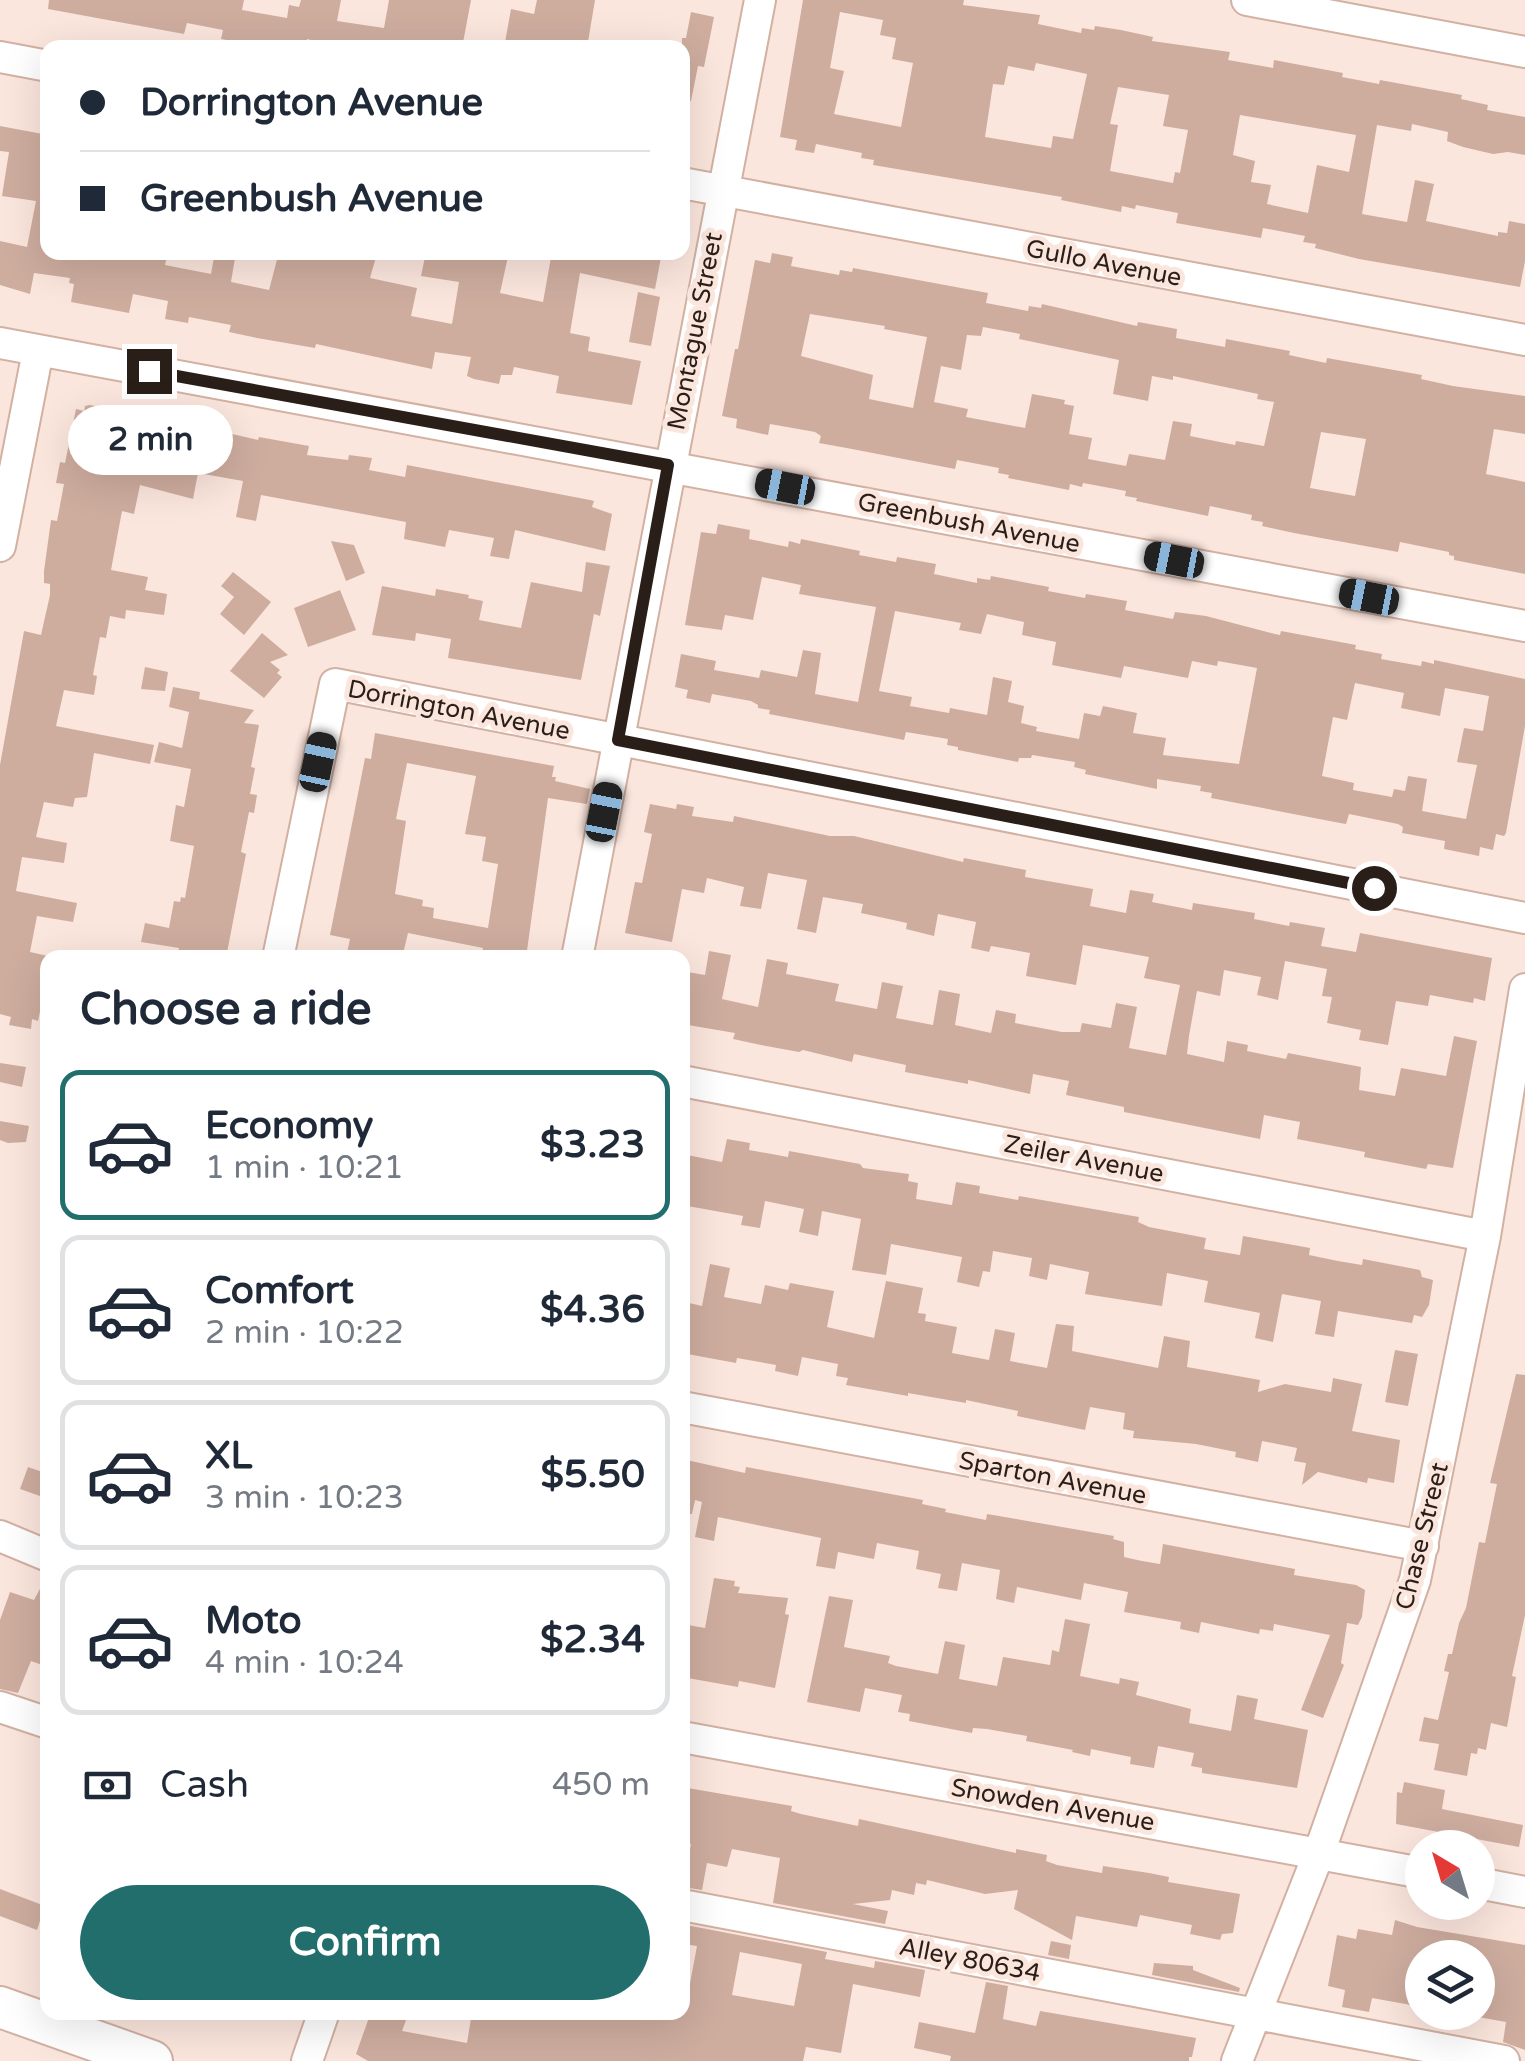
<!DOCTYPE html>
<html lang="en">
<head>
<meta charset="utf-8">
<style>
  :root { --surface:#fff; --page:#f2f2f3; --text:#1f2937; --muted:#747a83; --line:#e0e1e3; --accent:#226e6d }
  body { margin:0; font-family:"Varela Round",sans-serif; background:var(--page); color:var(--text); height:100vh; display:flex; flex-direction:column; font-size:38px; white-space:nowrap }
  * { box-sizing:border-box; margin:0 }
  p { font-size:32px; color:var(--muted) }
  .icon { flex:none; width:55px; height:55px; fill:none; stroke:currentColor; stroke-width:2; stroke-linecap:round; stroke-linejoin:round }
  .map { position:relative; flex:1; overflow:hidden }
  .sheet { position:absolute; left:40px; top:950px; width:650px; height:1070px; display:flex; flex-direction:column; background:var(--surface); border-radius:20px; box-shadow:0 10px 40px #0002 }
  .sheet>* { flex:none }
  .top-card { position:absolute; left:40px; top:40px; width:650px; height:220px; border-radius:20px; box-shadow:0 10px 40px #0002; display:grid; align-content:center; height:220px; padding:0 40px; background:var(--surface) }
  .needle { width:65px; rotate:322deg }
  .fabs { position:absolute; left:1405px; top:1830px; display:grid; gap:20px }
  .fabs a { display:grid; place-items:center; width:90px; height:90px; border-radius:50%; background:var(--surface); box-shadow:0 10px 40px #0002; font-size:50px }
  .end { position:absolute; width:45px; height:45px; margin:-22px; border:12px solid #2a1e18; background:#fff; box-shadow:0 0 0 5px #fff }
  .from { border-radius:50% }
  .bubble { position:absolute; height:70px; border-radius:35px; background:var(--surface); box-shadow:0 10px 40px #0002; font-size:32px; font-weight:700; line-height:70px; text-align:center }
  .car { position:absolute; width:30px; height:60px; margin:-30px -15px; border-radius:12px; box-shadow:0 0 8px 2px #0007; background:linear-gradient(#222 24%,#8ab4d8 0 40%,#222 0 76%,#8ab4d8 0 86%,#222 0) }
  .top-card b { display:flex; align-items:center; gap:35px; height:95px; font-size:38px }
  .top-card b+b { border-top:2px solid var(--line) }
  .top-card i { width:25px; height:25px; background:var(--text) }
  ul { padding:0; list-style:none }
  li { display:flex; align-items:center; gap:30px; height:150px; margin:0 20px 15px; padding:0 20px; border:5px solid var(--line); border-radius:20px }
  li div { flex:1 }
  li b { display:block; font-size:38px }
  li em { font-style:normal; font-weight:700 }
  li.active { border-color:var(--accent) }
  li>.icon { width:90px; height:90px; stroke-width:1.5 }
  h2 { padding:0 40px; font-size:45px; line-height:120px }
  .pay { display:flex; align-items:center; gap:25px; height:110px; padding:0 40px; font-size:38px }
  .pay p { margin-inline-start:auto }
  .cta { display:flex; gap:20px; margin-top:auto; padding:20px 40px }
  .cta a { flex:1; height:115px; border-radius:60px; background:var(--accent); color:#fff; font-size:40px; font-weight:700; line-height:115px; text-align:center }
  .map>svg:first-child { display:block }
</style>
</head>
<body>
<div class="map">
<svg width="1525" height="2061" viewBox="0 0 1525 2061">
  <rect width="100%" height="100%" fill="#fbe6dd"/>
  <path fill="#cead9f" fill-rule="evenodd" d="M49,0H244L242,10L287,18L289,5L299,7L301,0H341L337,21L384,28L389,0H471L462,48H344L307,39L305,48H243L244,43L221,39L223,30L187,23L184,34L48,9Z
    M537,0H595L587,48H504L511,9L534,14Z
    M803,0H964L963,5L1040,15L1038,24L1081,33L1082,28L1094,30L1095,26L1121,30L1153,37L1152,41L1230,52L1228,60L1273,68L1274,60L1343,73L1342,77L1379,84L1380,80L1462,95L1461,99L1488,105L1487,110L1525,117V155L1508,152L1493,154L1463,147L1447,141L1448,132L1412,124L1411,131L1377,125L1362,214L1407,222L1415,180L1434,184L1426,221L1498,236V232L1507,233L1509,221L1525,224V261L1520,287L1359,259L1315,248L1316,244L1303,242L1305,236L1263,228L1261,238L1176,223L1178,213L1136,205L1135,209L1122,206L1121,212L1061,200L1062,197L873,165L874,160L861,158L862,153L816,144L814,153L795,150L797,140L780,137ZM840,12L883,20L880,35L896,38L892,59L913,63L901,127L834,114L844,71L830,68ZM1036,63L1087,74L1073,139L1053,136L1051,148L985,137L993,84L1004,85L1008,66L1034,71ZM1118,87L1169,95L1163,126L1188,130L1180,173L1175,172L1173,183L1110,171L1118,125L1110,124ZM1240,115L1356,135L1349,172L1317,165L1308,213L1267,204L1271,185L1251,182L1255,161L1233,155Z
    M691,12L714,17L704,67L698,66L691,101L682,100V38H686Z
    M0,126L48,135V252H147L167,256L165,265L211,274L215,252H236L231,282L269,290L279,252L300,256V252H354L376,257L370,278L417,288L411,316L452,324L459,282L421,276L426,252H509L500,293L543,302L552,252H662L655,289L580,273L570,333L590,337L588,351L641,361L632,405L556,393L559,376L514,367L512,375H501L499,384L474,379L467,376L471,357L435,352L432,369L316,344L315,348L257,338L229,332L231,325L189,317L188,323L165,319L168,301L133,294L129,313L71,302L74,284L69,283L70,278L34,273L30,294L0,285V241L27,247L36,201L2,196L9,152L0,151Z
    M772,253L793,257L791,266L839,275L840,270L852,272L853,268L988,293L986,303L1028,311L1029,306L1041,308L1042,304L1137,326L1138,322L1177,329L1176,338L1225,347L1226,339L1290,351L1289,355L1326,363L1327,358L1422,375L1421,379L1453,386L1525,396V434L1494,429L1486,474L1525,482V574L1454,560V556L1449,555V552L1400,542L1398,552L1294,533L1262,526L1263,522L1251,520L1252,515L1210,506L1208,516L1136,501L1137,498L1125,496L1126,491L1083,483L1082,487L1070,484L1069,490L1008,478L1009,475L998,473L999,468L957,460L955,469L852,449L819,443L821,436L815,432L770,424L768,435L736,428L737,419L722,416L735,349H738L755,260L770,263ZM810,314L885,326L884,329L927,337L913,408L869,399L873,375L801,356ZM983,327L1020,334L1019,339L1119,360L1113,394L1148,401L1152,376L1173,380V376L1258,394L1257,399L1274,402L1264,446L1236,441L1235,445L1190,436L1192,424L1173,421L1165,460L1129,454L1126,466L1088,459L1092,438L1069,434L1074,406L1064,404L1065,400L1032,394L1025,428L966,417L968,409L934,402L941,366L961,370L967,335L981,336ZM1321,432L1366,439L1355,496L1310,488Z
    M638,292L660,297L651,346L629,342Z
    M90,405L119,411L116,423L152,429L154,418L180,422L258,440L259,437L309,446L307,455L348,460L349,455L372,458L369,470L405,477L407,465L590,500L594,501L592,507L612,514L605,551L515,530L509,559L490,556L494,538L449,530L445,547L404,539L406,522L261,495L256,521L236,517L243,481L198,473L193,499L140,485L134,514L122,511L111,570L148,577L145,590L167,594L164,615L126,610L125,619L110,616L106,638L100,637L93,675L97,676L94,695L64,690L56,726L154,745L150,764L94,753L87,797L75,798L73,807L44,802L36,837L67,843L64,863L22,857L16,891L77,903L73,922L37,916L30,952L48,956V975L38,1021L32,1019L31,1029L9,1025L11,1017L0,1014V765L24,631L41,635L50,595V584L44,583V571L51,520L57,521L64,484L56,483L60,462L65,463L76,409L84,411L85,406Z
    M718,524L750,530L749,539L788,547L789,541L800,544L801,539L860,551L859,555L896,562L897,557L936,564L934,574L977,583V578L990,580L991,576L1049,587L1048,591L1085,598L1086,594L1127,601L1125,610L1173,619L1175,612L1206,616L1275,634L1280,635L1281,631L1356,645L1355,649L1382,654L1381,659L1421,666L1422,661L1434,664V660L1525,679V726L1506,833L1504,836L1496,834L1493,850L1480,847L1479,856L1444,849L1445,841L1402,833L1403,827L1398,824L1349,814L1346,824L1340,823L1211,798L1212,793L1200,791L1201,786L1157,779V789L1085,774L1086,770L1074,767L1075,762L1032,755L1031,758H1019L1018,762L958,750V747L947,745L948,739L906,732L904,740L769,714L770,710L758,708V705L751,701L712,694L710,703L686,698L688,690L675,687L681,654L716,661L714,670L759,678L761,670L797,677L803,650L821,653L815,694L858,702L867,655L876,607L799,594L801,585L762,577L753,620L725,615L722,630L685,625L701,532L716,534ZM895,611L961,623L959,630L981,634L987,614L1024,622L1022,635L1056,642L1052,665L1121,678L1124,666L1188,678L1192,661L1217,666L1218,661L1257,668L1239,764L1163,755L1166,738L1133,733L1137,713L1103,706L1100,716L1084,713L1079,739L1036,731L1037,727L1021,723L1024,706L1008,702L1012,681L993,677L987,715L950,708L949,713L910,706L912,697L879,691ZM1355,683L1404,693L1401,708L1440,716L1445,688L1489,696L1483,731L1464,728L1457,762L1477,765L1466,819L1422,811L1427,779L1408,776L1405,791L1394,789L1392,797L1353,790L1354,783L1322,776L1333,717L1347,720Z
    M331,541L354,545L365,573L346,581Z
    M586,562L610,566L600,616L594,614L581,680L448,658L451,639L416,633L415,641L372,635L382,586L435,596L436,589L469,595L468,598L483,601L479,620L521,628L531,582L582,592Z
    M233,572L271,602L244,635L220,614L234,597L221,586Z
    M340,590L356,630L308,647L294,608Z
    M262,633L288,655L270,662L280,670L277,673L282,677L264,698L230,671Z
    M145,667L168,672L165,691L141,689Z
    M173,687L200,692L199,699L254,710L244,723L259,725L251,767L255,768L250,794L257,795L254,813L249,812L241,852L246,854L226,958H177L179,948L141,942L145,923L169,928L174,901L180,902L181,897L185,898L194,846L170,841L176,805L184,807L191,769L154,762L159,742L182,748L189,712L169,707Z
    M375,733L554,766L552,777H556L555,781L590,789L587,804L548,798L526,958H481L483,948L408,933L402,958H346L350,939L330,935L365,758L371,759ZM407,763L476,776L465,834L486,837L482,861L498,864L488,928L433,918L434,908L422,906L423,900L395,894L406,821L396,819Z
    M650,804L676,809L677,804L694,807L692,816L733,822L734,816L830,836H854L963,862L964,858L1026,870L1025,877L1093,889L1090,906L1126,913L1130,890L1154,894L1152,902L1192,910L1193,903L1255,913L1254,919L1289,926L1290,922L1325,928L1321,946L1356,952L1360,933L1492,958L1485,1001L1474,998L1473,1003L1430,995L1428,1006L1396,1001L1388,1045L1359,1040L1361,1030L1327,1023L1332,997L1322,996L1327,969L1285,961L1278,1000L1257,995L1261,977L1224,970L1220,996L1197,991L1189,1036L1187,1054L1224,1062L1227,1041L1248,1045L1247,1051L1286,1059L1288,1053L1361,1067L1359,1090L1395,1096L1401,1068L1446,1076L1454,1036L1477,1041L1453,1168L1428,1164L1426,1169L1364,1157L1365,1152L1297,1139L1300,1122L1264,1115L1260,1139L1124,1112V1107L1066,1095L1069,1081L1033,1074L1030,1094L968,1080V1084L905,1072L906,1065L854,1054L852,1062L803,1050L799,1052L761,1045L733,1039L735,1033L682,1024V971L705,975L709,951L731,955L722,999L758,1007L767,959L788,963L786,974L839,984L835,1001L877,1009L882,982L903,986L896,1018L933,1025L939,990L960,994L955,1025L991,1033L996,1010L1016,1014L1015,1023L1062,1032H1080L1082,1023L1111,1028L1116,1003L1137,1007L1129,1048L1166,1055L1180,985L1144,978L1149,957L1083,945L1076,985L1026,976L1030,953L991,946L989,952L971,948L976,922L938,914L934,936L906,929L907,923L861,913L863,904L823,897L816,933L797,929L807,880L768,873L761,909L740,906L744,887L707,878L704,893L682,889L672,942L625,933L635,882L642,883L652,834L644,832Z
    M0,1063L26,1067L22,1087L0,1082Z
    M0,1121L29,1126L26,1142L8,1143L0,1140Z
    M727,1139L750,1143L749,1150L788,1157L789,1151L860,1164L863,1168L909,1174L908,1181L918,1183L916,1199L952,1205L956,1182L980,1186L979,1193L1018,1200L1019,1196L1139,1217L1138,1222L1149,1227L1206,1238L1204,1249L1240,1255L1243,1236L1310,1248L1309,1255L1338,1261L1362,1265L1363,1259L1420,1270L1422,1277L1433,1280L1429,1305L1422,1317L1414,1315L1412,1323L1338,1311L1334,1337L1315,1334L1321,1301L1282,1294L1273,1342L1255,1338L1260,1313L1204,1302L1208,1281L1167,1273L1162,1306L1085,1294L1089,1272L1050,1264L1047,1280L1029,1276L1032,1258L993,1251L990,1272L983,1271L979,1287L957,1282L962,1257L891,1244L886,1275L852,1270L861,1219L822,1211L818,1236L799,1232L804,1209L765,1201L760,1228L741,1225L743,1216L682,1205V1154L722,1162Z
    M710,1264L730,1268L724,1297L761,1304L765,1285L788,1290L790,1283L834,1291L827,1327L874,1338L886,1281L923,1288L918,1313L926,1314L925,1321L957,1327L952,1353L989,1360L995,1329L1015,1333L1010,1361L1047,1368L1056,1324L1074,1326L1072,1351L1158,1368L1164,1336L1190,1341L1187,1367L1260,1380L1258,1392L1285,1384L1331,1392L1333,1378L1362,1384L1352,1431L1400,1440L1394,1483L1368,1478L1367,1483L1318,1472L1302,1485L1306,1463L1294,1461L1297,1448L1262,1441L1258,1462L1235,1457L1236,1452L1196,1444L1133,1438L1134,1431L1123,1429L1125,1413L1090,1407L1085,1430L1017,1416L1018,1411L966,1400V1403L908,1393V1396L846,1385L848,1378L836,1376L838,1364L802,1357L798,1376L775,1371L776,1365L737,1358L736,1363L682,1353V1311L687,1312L689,1303L702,1306Z
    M1395,1350L1418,1354L1408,1406L1385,1402Z
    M1516,1374L1525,1375V1615L1512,1676L1516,1677L1507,1727L1491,1723L1486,1750L1478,1748L1477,1754L1471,1753L1467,1776L1434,1770L1439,1744L1419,1741L1424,1717L1438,1720L1449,1672L1444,1671L1448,1654H1452L1459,1623L1466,1608L1479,1542L1485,1543L1497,1484L1490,1483Z
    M682,1459L745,1473L746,1467L923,1500L922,1504L946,1509L945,1512L986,1520L987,1514L1114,1536L1113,1539L1124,1542V1557L1142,1561L1160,1564L1163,1544L1295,1569L1294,1575L1356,1585L1365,1590L1362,1617L1358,1625L1347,1623L1341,1663L1344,1665L1323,1718L1301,1710L1330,1635L1274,1624L1273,1631L1260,1629L1259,1634L1201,1622L1199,1633L1180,1629L1181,1622L1124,1612L1128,1592L1084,1583L1081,1600L1017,1587L1014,1603L996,1599L1000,1570L962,1563L957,1591L938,1588L941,1574L916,1569L919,1551L877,1543L874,1559L838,1552L835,1569L816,1566L821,1538L718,1517L714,1541L695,1537L702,1502L695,1500L692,1514H682Z
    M28,1467L48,1474L40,1496L20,1489Z
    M48,1574V1667L31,1661L18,1693L0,1689V1620L10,1592L34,1600Z
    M714,1578L735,1581L734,1586L740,1587L738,1593L788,1598L785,1614L789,1615L775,1688L739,1681L738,1687L682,1677V1624L705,1628Z
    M829,1596L853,1600L844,1647L890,1656L888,1663L896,1666L938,1674L945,1641L965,1645L959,1679L997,1686L1003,1657L1050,1665L1052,1650L1059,1652L1065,1619L1090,1624L1080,1676L1119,1684L1120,1678L1139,1682L1136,1695L1191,1709L1189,1723L1231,1731L1237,1695L1258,1699L1254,1719L1308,1730L1297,1788L1202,1773V1768L1191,1766L1194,1753L1158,1746L1154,1768L1130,1764L1131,1757L1091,1749L1090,1756L1072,1752L1073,1750L1026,1741L1027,1736L987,1729L973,1728L972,1733L909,1721L910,1714L898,1712L902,1695L865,1688L860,1712L807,1702Z
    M1404,1782L1445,1790L1442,1809L1523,1825L1519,1847L1396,1824L1397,1792L1402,1793Z
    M682,1787L792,1806L791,1811L801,1814L858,1826L859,1819L1016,1853V1849L1047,1855L1046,1861L1057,1865L1102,1873L1103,1866L1149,1873L1169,1877L1168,1882L1240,1894L1233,1933L1222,1934L1220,1940L1190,1934L1192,1925L1140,1915L1137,1927L1076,1916L1072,1940L1014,1909L1018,1890L985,1894L927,1880L926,1885L916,1883L914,1895L892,1890L890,1900L853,1904L888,1911L885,1924L773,1903L780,1858L732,1849L727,1867L707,1863L702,1890L683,1887L691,1844L682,1842Z
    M0,1889L45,1906L37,1930L0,1916Z
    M1395,1920L1417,1927L1525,1945V2050L1503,2042L1506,2022L1478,2017V1958H1422V2007L1372,1998L1369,2012L1342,2007L1345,1990L1328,1986L1337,1935L1356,1939L1358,1929L1392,1935Z
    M686,1925L827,1952L825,1959L874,1968L875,1961L925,1970L920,1997L853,1984L841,2053L806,2047L803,2061H368L356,2054L371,2012H409L402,2031L467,2043L472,2012H682V1988L689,1989L697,1946L683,1944ZM740,1952L802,1964L794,2006L732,1995Z
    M1051,1941L1071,1945L1069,1959L1048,1955Z
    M1154,1963L1193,1966V1970L1240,1988L1239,1992L1152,1975Z
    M986,1982L1008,1986L1003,2019L1036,2026L1040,2011L1196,2038L1192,2057H1189V2061H950L951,2056L914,2048L919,2022L975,2033Z"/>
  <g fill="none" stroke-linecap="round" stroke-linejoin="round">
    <defs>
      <path id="minor" d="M1247,0L1525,52
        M0,57L48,66
        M682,183L1525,340
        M0,343L1525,626
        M0,546L38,351
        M278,958L335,684L1525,918
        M577,958L760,0
        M682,1081L1485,1236
        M682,1407L1423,1546
        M0,1536L48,1556
        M0,1707L48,1723
        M682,1737L1422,1873
        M1478,1883L1525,1892
        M682,1905L1504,2061
        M307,2061L324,2012
        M1237,2061L1319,1853L1415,1580L1485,1236L1525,989"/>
      <path id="major" d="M0,2007L152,2061"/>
    </defs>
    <use href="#minor" stroke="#d2b1a3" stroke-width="34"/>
    <use href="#major" stroke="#d2b1a3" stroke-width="44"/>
    <use href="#minor" stroke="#fff" stroke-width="30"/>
    <use href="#major" stroke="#fff" stroke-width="40"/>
  </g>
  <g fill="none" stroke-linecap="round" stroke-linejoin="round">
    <path stroke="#2a1e18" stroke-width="12" d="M149,371L668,465L618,740L1374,888"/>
  </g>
  <g text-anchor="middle" stroke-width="10" stroke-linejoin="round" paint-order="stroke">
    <g font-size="25" fill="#2a1e18" stroke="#fbe6dd">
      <text transform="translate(1104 262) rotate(11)" y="9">Gullo Avenue</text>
      <text transform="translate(694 331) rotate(-79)" y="9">Montague Street</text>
      <text transform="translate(969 522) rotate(11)" y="9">Greenbush Avenue</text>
      <text transform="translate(459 709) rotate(11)" y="9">Dorrington Avenue</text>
      <text transform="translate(1084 1158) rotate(11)" y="9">Zeiler Avenue</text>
      <text transform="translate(1053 1477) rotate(11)" y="9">Sparton Avenue</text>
      <text transform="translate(1421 1536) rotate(-76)" y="9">Chase Street</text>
      <text transform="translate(1053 1804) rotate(10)" y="9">Snowden Avenue</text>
      <text transform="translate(970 1959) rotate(11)" y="9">Alley 80634</text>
    </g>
  </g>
</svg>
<div class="fabs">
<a><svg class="needle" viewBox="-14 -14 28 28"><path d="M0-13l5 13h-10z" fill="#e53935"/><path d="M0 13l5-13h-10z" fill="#747a83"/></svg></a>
<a><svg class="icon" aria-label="layers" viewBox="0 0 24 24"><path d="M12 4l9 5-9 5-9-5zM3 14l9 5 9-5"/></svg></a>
</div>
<i class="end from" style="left:1374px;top:888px"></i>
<i class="end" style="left:149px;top:371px"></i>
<div class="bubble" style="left:68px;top:405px;width:165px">2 min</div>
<i class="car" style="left:785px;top:487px;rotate:281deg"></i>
<i class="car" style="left:1174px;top:560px;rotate:281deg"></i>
<i class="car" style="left:1369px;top:597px;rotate:281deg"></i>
<i class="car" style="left:318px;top:762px;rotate:12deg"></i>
<i class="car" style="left:604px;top:812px;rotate:11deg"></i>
<div class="top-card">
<b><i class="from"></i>Dorrington Avenue</b>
<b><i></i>Greenbush Avenue</b>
</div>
<section class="sheet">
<h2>Choose a ride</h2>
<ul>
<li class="active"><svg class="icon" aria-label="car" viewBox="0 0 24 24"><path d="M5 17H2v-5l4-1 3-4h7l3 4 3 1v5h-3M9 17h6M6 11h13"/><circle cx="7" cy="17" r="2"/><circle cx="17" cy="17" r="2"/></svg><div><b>Economy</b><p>1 min · 10:21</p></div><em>$3.23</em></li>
<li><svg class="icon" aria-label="car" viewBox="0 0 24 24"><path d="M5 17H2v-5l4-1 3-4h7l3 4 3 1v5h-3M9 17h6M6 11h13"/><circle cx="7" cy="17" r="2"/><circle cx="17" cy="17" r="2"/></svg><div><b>Comfort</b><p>2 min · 10:22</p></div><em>$4.36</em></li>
<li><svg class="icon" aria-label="car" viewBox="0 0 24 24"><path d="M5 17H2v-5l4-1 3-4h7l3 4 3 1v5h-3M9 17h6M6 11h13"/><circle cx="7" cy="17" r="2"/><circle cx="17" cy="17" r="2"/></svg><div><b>XL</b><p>3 min · 10:23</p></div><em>$5.50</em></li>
<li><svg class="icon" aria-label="car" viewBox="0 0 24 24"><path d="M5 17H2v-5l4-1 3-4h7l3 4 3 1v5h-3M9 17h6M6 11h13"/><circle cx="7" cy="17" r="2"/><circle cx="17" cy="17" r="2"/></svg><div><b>Moto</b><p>4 min · 10:24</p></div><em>$2.34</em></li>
</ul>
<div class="pay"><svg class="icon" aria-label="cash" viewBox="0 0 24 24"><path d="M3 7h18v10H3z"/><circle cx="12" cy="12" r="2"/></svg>Cash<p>450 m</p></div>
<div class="cta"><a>Confirm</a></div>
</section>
</div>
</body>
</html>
